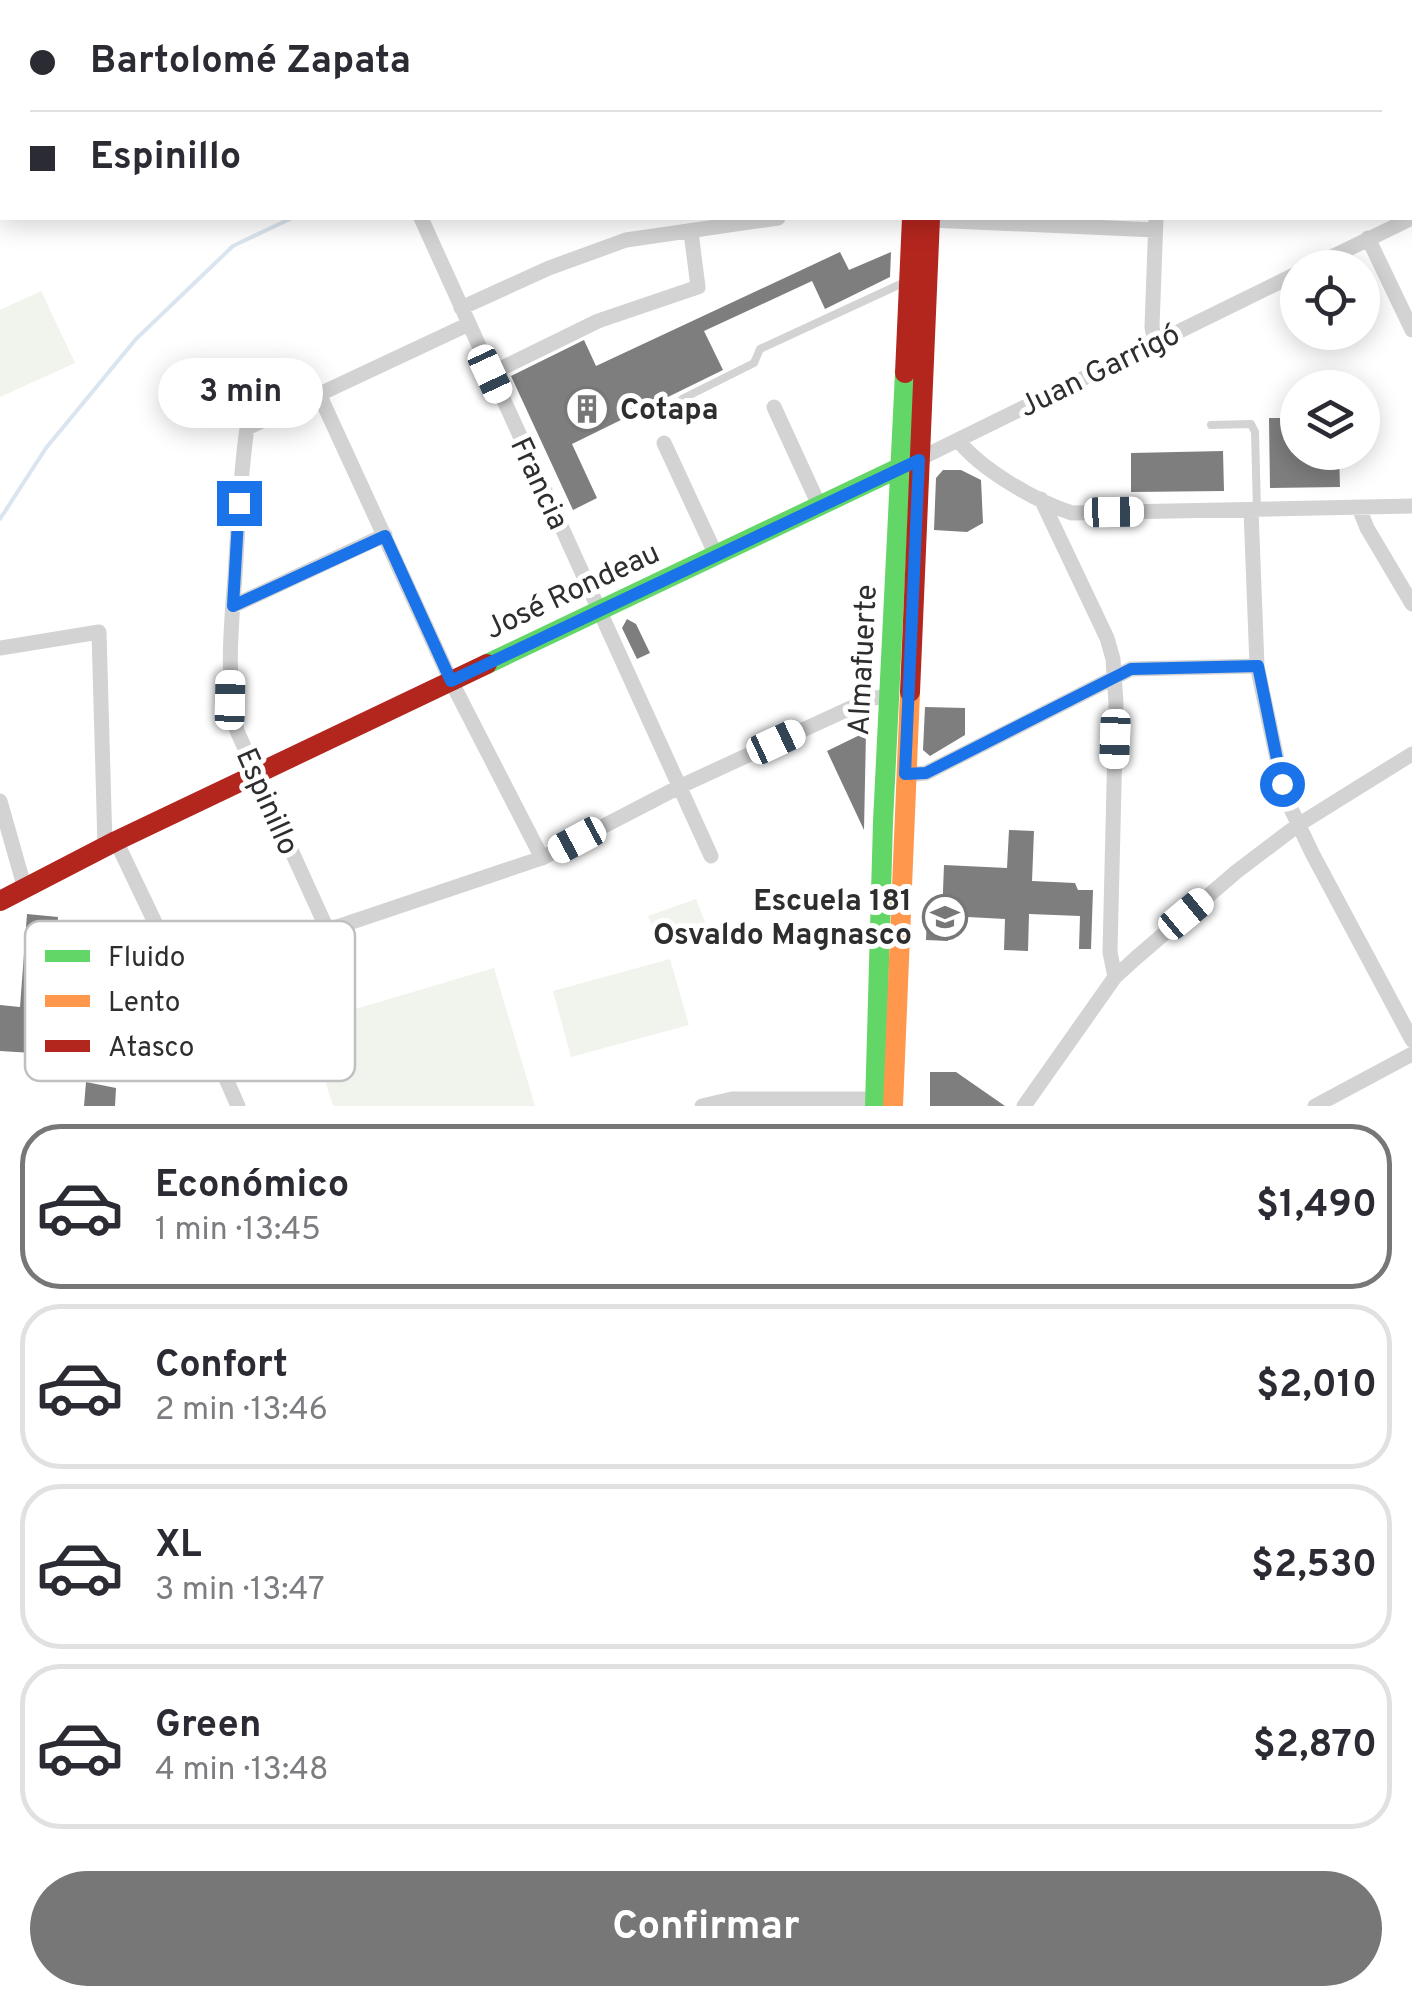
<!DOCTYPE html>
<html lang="es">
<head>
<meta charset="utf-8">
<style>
  :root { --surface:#fff; --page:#f7f7f7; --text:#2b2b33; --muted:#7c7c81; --line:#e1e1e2; --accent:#777 }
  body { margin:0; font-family:Overpass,sans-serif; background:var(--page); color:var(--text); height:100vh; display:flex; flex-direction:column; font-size:38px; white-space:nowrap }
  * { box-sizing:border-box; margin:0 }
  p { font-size:32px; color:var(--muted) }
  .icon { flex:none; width:55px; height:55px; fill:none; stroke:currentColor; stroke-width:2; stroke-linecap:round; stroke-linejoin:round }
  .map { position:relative; height:1106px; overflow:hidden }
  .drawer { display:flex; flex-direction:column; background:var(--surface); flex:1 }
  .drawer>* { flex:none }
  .banner { position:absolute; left:0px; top:0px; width:1412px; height:220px; box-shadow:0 5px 25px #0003; display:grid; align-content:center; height:220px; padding:0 30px; background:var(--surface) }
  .controls { position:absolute; left:1280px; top:250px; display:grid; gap:20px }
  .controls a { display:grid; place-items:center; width:100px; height:100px; border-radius:50%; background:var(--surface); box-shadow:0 5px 25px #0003; font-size:50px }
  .end { position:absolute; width:45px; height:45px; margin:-22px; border:12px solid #1a73e8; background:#fff; box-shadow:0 0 0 5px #fff }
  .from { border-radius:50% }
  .bubble { position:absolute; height:70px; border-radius:35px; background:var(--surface); box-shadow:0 5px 25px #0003; font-size:32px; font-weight:700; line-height:70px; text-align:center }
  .car { position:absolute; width:30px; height:60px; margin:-30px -15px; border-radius:12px; box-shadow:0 0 8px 2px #0007; background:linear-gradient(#fff 24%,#345 0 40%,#fff 0 76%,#345 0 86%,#fff 0) }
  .banner b { display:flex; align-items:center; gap:35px; height:95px; font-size:38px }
  .banner b+b { border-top:2px solid var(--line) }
  .banner i { width:25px; height:25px; background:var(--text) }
  ul { padding:18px 0 0; list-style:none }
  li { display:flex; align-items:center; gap:30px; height:165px; margin:0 20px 15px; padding:0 10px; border:5px solid var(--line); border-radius:40px }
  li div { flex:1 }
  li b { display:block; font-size:38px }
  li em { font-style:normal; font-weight:700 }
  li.selected { border-color:var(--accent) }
  li>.icon { width:90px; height:90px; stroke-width:1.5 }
  .cta { display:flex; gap:20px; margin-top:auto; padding:20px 30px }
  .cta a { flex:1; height:115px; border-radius:60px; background:var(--accent); color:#fff; font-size:40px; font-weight:700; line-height:115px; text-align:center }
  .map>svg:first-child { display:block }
</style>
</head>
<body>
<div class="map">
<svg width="1412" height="1106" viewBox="0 0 1412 1106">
  <rect width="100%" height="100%" fill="#fff"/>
  <path fill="#f0f4ec" d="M41,291L75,363L0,397V310Z
    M696,899L706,925L658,942L648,916Z
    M670,959L689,1025L571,1057L553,991Z
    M494,968L535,1106H333L308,1023Z"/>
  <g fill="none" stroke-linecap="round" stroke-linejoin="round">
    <path stroke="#dae5f0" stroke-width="4" d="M0,519L46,448L136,339L233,246L292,218"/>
  </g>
  <path fill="#7e7e7e" d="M840,252L849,270L891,252L890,277L825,309L812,281L704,331L723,370L572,444L597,498L573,510L511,376L584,340L596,366Z
    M1286,396H1298V452H1339L1340,487L1270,488L1269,418H1287Z
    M1223,451L1224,491L1131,492V453Z
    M943,470H961L981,480L983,523L967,532L934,530L936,478Z
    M627,619L636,624L650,653L637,659L622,628Z
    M925,707L965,708V735L930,756L923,750Z
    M866,732L864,830L827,751Z
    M1009,830L1034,831L1032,881L1075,883L1078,890H1093L1091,949H1079L1080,916L1029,914L1028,951L1004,950L1005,919L949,916L948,941L926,940L927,915L942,916L944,865L1007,868Z
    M27,914L58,917L50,1028L77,1031L78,1017L104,1019L103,1032L134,1034L132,1059L0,1051V1005L20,1007Z
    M930,1072H956L1005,1106H930Z
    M86,1082L116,1088L115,1106H84Z"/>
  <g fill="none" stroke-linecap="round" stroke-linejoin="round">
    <path stroke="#d3d3d3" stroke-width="8" d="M682,399L754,363L760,349L905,282
      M1211,425L1251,424L1255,432L1257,510"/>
    <path stroke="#d3d3d3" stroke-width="15" d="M324,0L325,2
      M1040,0L1100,2
      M1336,0L1337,2
      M117,2L122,0
      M498,2L503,0
      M702,2V0
      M1168,2V0
      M0,27L2,32
      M0,59L2,58
      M1410,152L1412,156
      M421,218L711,856
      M930,220L1155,230
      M1368,238L1412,330
      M1309,268L1412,218
      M461,308L549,268L626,240L778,218
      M1155,343L1152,327L1156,218
      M490,374L598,321L698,287L691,232
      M319,394L451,681L542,858
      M774,407L819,505
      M958,440C980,469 1037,502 1072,513L1412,506
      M664,443L716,555
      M915,461L1298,273
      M1041,499L1107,638L1113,659L1116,703L1110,952L1115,977
      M1359,508L1367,528L1412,604
      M1251,510L1257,666L1285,796L1312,853L1412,1040
      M233,606L385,535
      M0,648L99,632L105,846
      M905,775L926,773L1131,669L1257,666
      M0,801L25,889
      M116,841L182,979L238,1106
      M327,929L237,731C226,680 231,627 235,576C238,526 240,477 247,428L469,324
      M182,979L542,858L681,786L870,699L891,695
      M702,1106L732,1099H875
      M1024,1106L1115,977L1137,957L1236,872L1298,825L1412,754
      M1315,1106L1412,1054"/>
    <path stroke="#63d668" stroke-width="20" d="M939,0V2
      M487,664L901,467
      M875,1106L883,822L905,373"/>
    <path stroke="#ff974d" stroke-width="20" d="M893,1106L910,692"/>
    <path stroke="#b3261e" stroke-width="20" d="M905,373L912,218
      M910,692L930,218
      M0,901L116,841L487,664"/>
  </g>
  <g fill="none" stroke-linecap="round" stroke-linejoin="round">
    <path stroke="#1a73e8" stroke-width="12" d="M239,503L233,606L385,536L451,681L919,460L905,774L926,773L1131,669L1258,666L1282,784"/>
  </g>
  <defs>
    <symbol id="building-ring" viewBox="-11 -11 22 22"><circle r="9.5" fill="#fff" stroke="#777" stroke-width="1.5"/><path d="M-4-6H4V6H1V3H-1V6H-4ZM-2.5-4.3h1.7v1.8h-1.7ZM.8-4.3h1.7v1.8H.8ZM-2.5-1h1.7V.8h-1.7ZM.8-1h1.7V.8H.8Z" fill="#777"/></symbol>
    <symbol id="school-ring" viewBox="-11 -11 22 22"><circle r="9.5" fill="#fff" stroke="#777" stroke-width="1.5"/><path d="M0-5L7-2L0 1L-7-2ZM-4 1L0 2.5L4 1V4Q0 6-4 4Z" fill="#777"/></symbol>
  </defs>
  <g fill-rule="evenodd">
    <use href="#building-ring" x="562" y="384" width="50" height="50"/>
    <use href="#school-ring" x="920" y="892" width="50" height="50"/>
  </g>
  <g text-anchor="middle" stroke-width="10" stroke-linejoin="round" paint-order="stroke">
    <g font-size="30" fill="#2e2e2e" stroke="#fff">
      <text transform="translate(1099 370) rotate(-26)" y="10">Juan Garrigó</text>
      <text transform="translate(540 483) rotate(65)" y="10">Francia</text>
      <text transform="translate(572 590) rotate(-25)" y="10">José Rondeau</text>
      <text transform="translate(862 660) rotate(-87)" y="10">Almafuerte</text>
      <text transform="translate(268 801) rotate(66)" y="10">Espinillo</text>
    </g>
    <g font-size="30" font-weight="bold" fill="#2e2e2e" stroke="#fff" text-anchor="start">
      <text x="620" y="419">Cotapa</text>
      <text x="912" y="910" text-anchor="end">Escuela 181<tspan x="912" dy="34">Osvaldo Magnasco</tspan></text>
    </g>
  </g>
  <rect x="25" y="921" width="330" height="160" rx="15" fill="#fff" stroke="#c0c0c0" stroke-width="2.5"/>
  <rect x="45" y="950" width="45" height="12" fill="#63d668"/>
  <rect x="45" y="995" width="45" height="12" fill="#ff974d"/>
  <rect x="45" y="1040" width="45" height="12" fill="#b3261e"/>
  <g font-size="28" fill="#2e2e2e">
    <text x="108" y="966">Fluido</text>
    <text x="108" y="1011">Lento</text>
    <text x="108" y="1056">Atasco</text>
  </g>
</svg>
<div class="controls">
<a><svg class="icon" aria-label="locate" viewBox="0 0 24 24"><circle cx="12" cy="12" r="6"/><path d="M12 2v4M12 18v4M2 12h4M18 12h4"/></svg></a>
<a><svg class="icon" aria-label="layers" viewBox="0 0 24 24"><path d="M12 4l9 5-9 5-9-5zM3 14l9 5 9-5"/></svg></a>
</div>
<i class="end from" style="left:1282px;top:784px"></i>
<i class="end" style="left:239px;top:503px"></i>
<div class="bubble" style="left:158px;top:358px;width:165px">3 min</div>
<i class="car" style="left:490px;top:374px;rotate:155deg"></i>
<i class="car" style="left:1114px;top:512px;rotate:89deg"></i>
<i class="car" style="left:230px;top:700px;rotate:1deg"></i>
<i class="car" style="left:1115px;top:739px;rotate:182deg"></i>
<i class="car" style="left:776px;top:742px;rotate:65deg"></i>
<i class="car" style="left:577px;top:840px;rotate:242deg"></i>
<i class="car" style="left:1186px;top:914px;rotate:50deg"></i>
<div class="banner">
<b><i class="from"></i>Bartolomé Zapata</b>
<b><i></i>Espinillo</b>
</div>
</div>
<section class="drawer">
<ul>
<li class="selected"><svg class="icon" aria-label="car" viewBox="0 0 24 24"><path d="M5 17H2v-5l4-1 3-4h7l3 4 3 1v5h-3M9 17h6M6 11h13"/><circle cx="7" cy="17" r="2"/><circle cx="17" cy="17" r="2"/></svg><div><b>Económico</b><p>1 min · 13:45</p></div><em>$1,490</em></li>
<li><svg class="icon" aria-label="car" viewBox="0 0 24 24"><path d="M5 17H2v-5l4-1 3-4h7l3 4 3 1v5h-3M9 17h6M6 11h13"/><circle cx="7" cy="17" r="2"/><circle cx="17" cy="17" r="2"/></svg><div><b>Confort</b><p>2 min · 13:46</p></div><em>$2,010</em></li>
<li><svg class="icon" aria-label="car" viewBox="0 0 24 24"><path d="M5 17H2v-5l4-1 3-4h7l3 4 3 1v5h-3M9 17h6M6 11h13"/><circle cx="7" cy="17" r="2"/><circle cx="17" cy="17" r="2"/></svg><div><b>XL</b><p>3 min · 13:47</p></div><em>$2,530</em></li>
<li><svg class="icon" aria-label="car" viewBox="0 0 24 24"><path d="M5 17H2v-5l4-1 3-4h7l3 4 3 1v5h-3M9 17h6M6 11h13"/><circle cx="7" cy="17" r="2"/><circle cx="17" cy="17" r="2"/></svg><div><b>Green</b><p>4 min · 13:48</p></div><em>$2,870</em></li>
</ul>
<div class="cta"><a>Confirmar</a></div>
</section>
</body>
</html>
